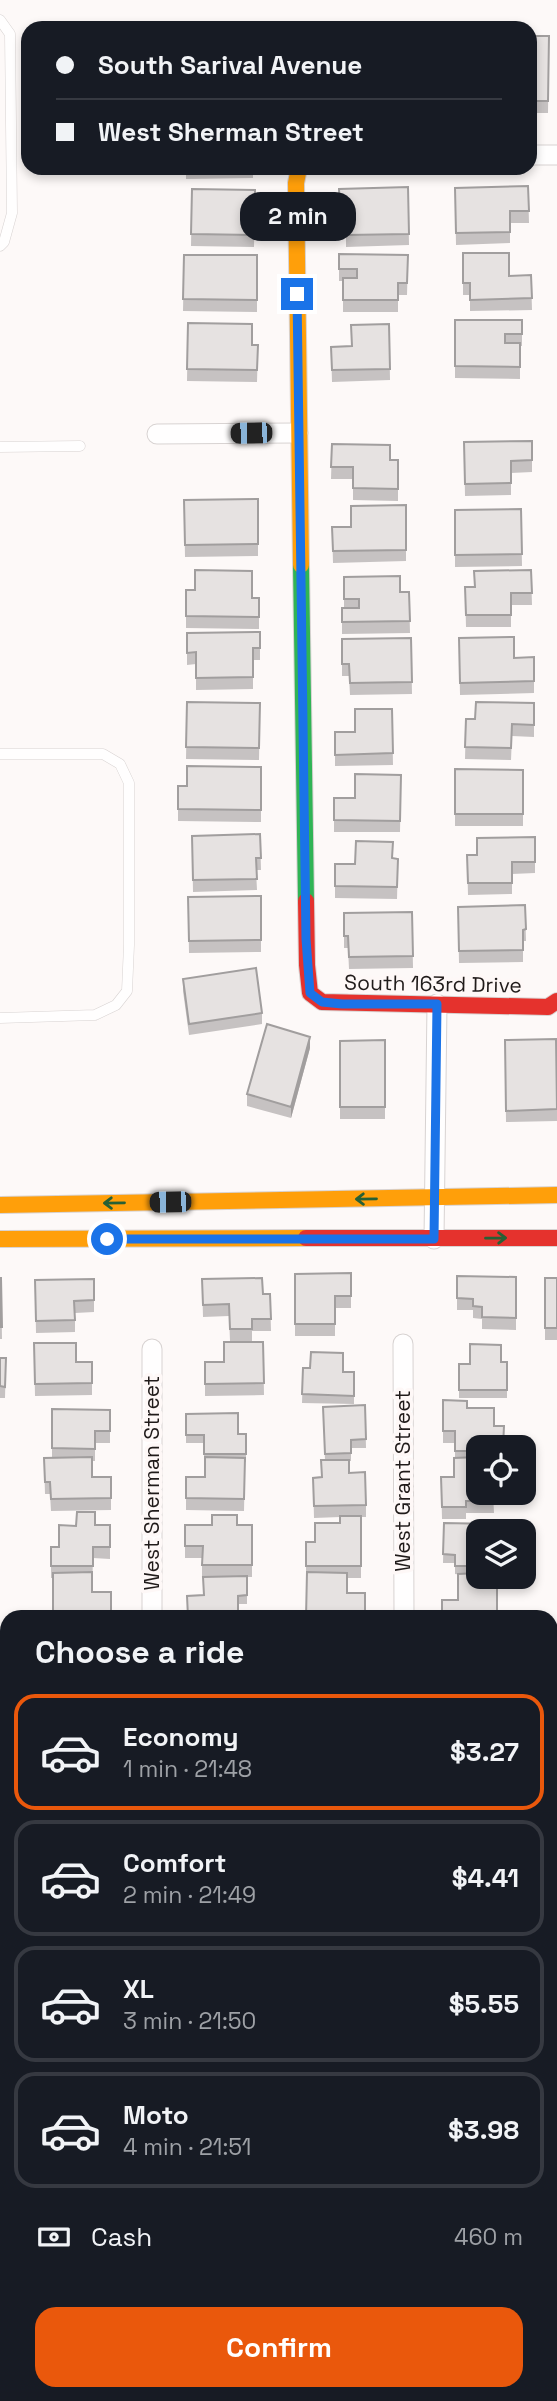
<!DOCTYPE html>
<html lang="en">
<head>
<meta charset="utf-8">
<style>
  :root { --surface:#171b24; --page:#20242c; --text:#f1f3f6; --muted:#9ea1a6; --line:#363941; --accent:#ea580c }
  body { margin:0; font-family:"Space Grotesk",sans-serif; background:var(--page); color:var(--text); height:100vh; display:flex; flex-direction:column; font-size:26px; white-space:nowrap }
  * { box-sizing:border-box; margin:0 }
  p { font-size:23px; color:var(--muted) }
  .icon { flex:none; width:38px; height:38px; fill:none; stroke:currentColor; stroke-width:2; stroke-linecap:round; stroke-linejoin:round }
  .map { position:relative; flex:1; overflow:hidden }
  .details { position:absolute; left:0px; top:1610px; width:558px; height:791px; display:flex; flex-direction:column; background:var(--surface); border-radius:21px 21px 0 0; box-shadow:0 4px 10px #0003 }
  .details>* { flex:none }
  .guide { position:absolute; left:21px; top:21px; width:516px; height:154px; border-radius:21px; box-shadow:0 4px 10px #0003; display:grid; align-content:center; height:154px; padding:0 35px; background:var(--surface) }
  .tools { position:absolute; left:466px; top:1435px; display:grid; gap:14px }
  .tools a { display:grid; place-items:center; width:70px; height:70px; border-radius:14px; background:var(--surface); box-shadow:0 4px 10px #0003; font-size:35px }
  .end { position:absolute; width:32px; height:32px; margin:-16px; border:9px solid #1a73e8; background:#fff; box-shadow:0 0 0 4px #fff }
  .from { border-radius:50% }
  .bubble { position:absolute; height:49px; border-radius:21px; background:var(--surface); box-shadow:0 4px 10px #0003; font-size:23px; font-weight:700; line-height:49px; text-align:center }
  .car { position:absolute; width:21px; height:42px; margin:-21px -10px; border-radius:9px; box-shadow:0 0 5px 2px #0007; background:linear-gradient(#222 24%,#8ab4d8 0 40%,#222 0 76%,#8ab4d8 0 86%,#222 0) }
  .guide b { display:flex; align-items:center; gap:24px; height:66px; font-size:26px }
  .guide b+b { border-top:2px solid var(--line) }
  .guide i { width:18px; height:18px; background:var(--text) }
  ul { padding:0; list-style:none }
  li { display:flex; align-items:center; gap:21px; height:116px; margin:0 14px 10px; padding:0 21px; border:4px solid var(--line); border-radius:21px }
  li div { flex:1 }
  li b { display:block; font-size:26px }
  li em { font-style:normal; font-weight:700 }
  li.current { border-color:var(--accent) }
  li>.icon { width:63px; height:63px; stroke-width:1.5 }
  h2 { padding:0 35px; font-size:32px; line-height:84px }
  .pay { display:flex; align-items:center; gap:18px; height:77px; padding:0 35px; font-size:26px }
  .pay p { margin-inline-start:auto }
  .cta { display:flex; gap:14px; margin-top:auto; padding:14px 35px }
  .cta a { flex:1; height:80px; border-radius:21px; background:var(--accent); color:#fff; font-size:28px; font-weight:700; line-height:80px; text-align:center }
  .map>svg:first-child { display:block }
</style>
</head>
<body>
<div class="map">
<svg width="557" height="2401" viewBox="0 0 557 2401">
  <rect width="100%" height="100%" fill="#fdf9f8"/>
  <path fill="#fceae6" d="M0,2051H7V2313H0Z"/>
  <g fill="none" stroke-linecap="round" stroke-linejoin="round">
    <defs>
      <path id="lane" d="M0,20L10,34L12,213L4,242L0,246
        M0,447L80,446
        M0,754H103L120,764L129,783V945L127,991L116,1005L95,1015L0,1018"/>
      <path id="street" d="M530,155H557
        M157,434L298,433
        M434,1239L437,1004
        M403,1344L404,1617
        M152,1617V1349
        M0,1727H7
        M551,1727H557
        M403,2394V2401
        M152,2401V2394"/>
      <path id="fast" d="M301,565L306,901"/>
      <path id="slow" d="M299,168L296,183L301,565
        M0,1205L557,1195
        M0,1239L306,1238"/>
      <path id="jam" d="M306,901L307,965L310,993L322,1002L548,1007L557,1001
        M306,1238H557"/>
    </defs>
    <use href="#lane" stroke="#d8d3d2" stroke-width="11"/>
    <use href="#street" stroke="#d8d3d2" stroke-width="21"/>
    <use href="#fast" stroke="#d8d3d2" stroke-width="18"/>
    <use href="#slow" stroke="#d8d3d2" stroke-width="18"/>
    <use href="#jam" stroke="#d8d3d2" stroke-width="18"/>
    <use href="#lane" stroke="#fffefe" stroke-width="10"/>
    <use href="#street" stroke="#fffefe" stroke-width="19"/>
    <use href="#fast" stroke="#30b455" stroke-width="16"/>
    <use href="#slow" stroke="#ff9f0a" stroke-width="16"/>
    <use href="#jam" stroke="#e5322d" stroke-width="16"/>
  </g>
  <path fill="#c6c2c2" d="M530,36H549L548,113H530Z
    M186,168H253V178L186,179Z
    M528,186L529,223H510V243L456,245L455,188Z
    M408,187L409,245L346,247V219L340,220L339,189Z
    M192,189L255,190L254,247L191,246Z
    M463,253L509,276L531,275L532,310L470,311V295H463Z
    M339,254L408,255L407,295H398V312H343V281H339Z
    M184,255H257V312L183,311Z
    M455,320H522V346H520V379L455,378Z
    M188,323L252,345H258L257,382L187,381Z
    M389,324L390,380L332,382L331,347L351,346Z
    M532,441V472L511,473V495L465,496L464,442Z
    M332,444L390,460H398V501L353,500V479H331Z
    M258,499V556L185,557L184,500Z
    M406,505V561L333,563L332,527H351Z
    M521,509L522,566L455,567V510Z
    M531,570L532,605H511V627H466L465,587H474Z
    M344,577L400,592H409L410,633L342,634V608H344Z
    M186,590H195L259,598V629L186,628Z
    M260,632V660H253V689L196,690V664L187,665V633Z
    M411,638L412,694L350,695L349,676H342V639Z
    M459,638L514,658L534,657V693L460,695Z
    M187,702L260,703L259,760L186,759Z
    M534,703V737L512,736L511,760L465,759L466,719H475Z
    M392,709L393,765L335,766V732H355Z
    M261,767V822L178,821V786H187Z
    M455,769L523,770V826H455Z
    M401,775L400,832H334V798H355Z
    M260,834L261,870H256L257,890L193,892L192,836Z
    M535,837V873L512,874V894L468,895L467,855H477Z
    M392,858L398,859L397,899L335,898V864H355Z
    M261,896V952L189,953L188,897Z
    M525,905L526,941H523V962L459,963L458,907Z
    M412,912L413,968L349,969L348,948H344V913Z
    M183,979L262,1013V1024L189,1035L183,991Z
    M385,1040V1119H340V1041Z
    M505,1040L557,1072V1121L506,1122Z
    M310,1048L291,1118L247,1106V1094Z
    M351,1273V1308H335V1336H295V1274Z
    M457,1276L516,1277V1330L482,1329V1319L473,1318V1310H457Z
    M0,1278H1L2,1339H0Z
    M545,1278H557V1340H545Z
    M94,1279V1312L75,1313V1332L36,1333L35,1280Z
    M202,1279L263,1294H270L271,1331H252V1341H230L229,1316L203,1317Z
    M263,1342L264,1395L205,1396V1362H224Z
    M34,1343L76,1362H92V1395L35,1396Z
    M0,1358H6L5,1398H0Z
    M507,1362V1398H459V1364Z
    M303,1368L354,1372V1404L302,1403Z
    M443,1400L467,1408L478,1447V1493H503H493L494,1513H466V1519H442L441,1477H454L455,1458V1443H443Z
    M365,1405L366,1448H351V1461H349V1473L366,1505V1517H361V1578H347V1593L365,1617L306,1578V1542H315L340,1523V1517L314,1518L313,1478L321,1477L325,1460L323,1407Z
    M52,1409L110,1410V1443H95V1461H92V1477H111V1510L51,1511L50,1494H45L44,1458H52Z
    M186,1414L238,1434H246V1462H245L244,1511L186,1510V1477H205V1462H204V1443H186Z
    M444,1523L478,1531V1577L455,1574V1563H443Z
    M95,1525H110V1559L93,1558L92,1592H111V1617H53V1578H51V1547H59L76,1526Z
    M185,1525H252V1577H247V1604H238V1617H187L217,1577H202V1558H185Z
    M0,1940H3V1990H0Z
    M551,2039H557V2137H552Z
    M552,2239H557V2315H551Z
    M0,2321L2,2343V2355H0Z
    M39,2394H82V2401H39Z
    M215,2394H258V2401H215Z"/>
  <path fill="#a19e9e" d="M310,1037V1048L291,1118V1107Z"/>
  <path fill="#e6e2e1" stroke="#a19e9e" stroke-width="2" d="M357,27V28H312Z
    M530,36H549L548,101H530Z
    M528,186L529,211H510V232L456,233L455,188Z
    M408,187L409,234L346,235V207L340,208L339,189Z
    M192,189L255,190L254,235L191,234Z
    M463,253H509V276L531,275L532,298L470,300V283H463Z
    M339,254L408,255L407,283H398V300H343V278H357V269H339Z
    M184,255H257V300L183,299Z
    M455,320H522V334H505V343H520V367L455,366Z
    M188,323L252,324V345H258L257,370L187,369Z
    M389,324L390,369L332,370L331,347L352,346L351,325Z
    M532,441V460L511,461V483L465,484L464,442Z
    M332,444L390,445V460H398V489L353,488V467H331Z
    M258,499V544L185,545L184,500Z
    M406,505V550L333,551L332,527H351V506Z
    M521,509L522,554L455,555V510Z
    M195,570L252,571V598H259V617L186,616V590H195Z
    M531,570L532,593H511V615H466L465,587H475L474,571Z
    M400,576V592H409L410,621L342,622V608H359V599H344V577Z
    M260,632V648H253V677L196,678V652L187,653V633Z
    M514,637V658L534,657V681L460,683L459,638Z
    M411,638L412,682L350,683L349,664H342V639Z
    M187,702L260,703L259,748L186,747Z
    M476,702L534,703V725L512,724L511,748L465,747L466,719H475Z
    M355,709H392L393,753L335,755V732H355Z
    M187,766L261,767V810L178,809V786H187Z
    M455,769L523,770V814H455Z
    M355,774L401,775L400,821L334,820V798H355Z
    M260,834L261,858H256L257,879L193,880L192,836Z
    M535,837V862H512V883H468L467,855H477V838Z
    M356,841L393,842L392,858L398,859L397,887L335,886V864H355Z
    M261,896V940L189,941L188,897Z
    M525,905L526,929L523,930V950L459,951L458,907Z
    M412,912L413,956L349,957L348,936H344V913Z
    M256,968L262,1013L189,1024L183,979Z
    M267,1024L310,1037L291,1107L247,1094Z
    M556,1039L557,1109L506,1111L505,1040Z
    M385,1040V1107H340V1041Z
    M351,1273V1296H335V1324H295V1274Z
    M457,1276L516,1277V1318L482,1317V1307L473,1306V1299L457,1298Z
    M0,1278H1L2,1327H0Z
    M262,1278L263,1294H270L271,1319H252V1329H230L229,1304L203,1305L202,1279Z
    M545,1278H557V1328H545Z
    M94,1279V1300L74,1301L75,1320L36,1321L35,1280Z
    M224,1342H263L264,1383L205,1384V1362H224Z
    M34,1343H76V1362H92V1383L35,1384Z
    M470,1344L501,1345V1362H507V1390H459V1364H470Z
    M311,1352L343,1353V1372H354V1396L302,1394L303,1368H310Z
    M0,1358H6L5,1387L0,1386Z
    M443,1400L467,1401V1408H494V1426H504L503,1447H478V1451H455V1431H443Z
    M365,1405L366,1439L351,1440V1453L325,1454L323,1407Z
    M52,1409L110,1410V1431H95V1449L52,1448Z
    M238,1413V1434H246V1454H204V1435H186V1414Z
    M92,1457V1477H111V1498L51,1499L50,1482H45L44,1458Z
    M205,1457L245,1458L244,1499L186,1498V1477H205Z
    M478,1457V1493H493L494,1501H466V1507H442L441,1477H454V1458Z
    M321,1460H349V1473L365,1472L366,1505L314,1506L313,1478L322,1477Z
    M77,1512H95V1525H110V1547H93V1566H51V1547H59V1525L76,1526Z
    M212,1515H237V1525H252V1565H202L203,1546H185V1525H212Z
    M340,1516H361V1566H306V1542H315V1523H340Z
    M444,1523L495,1524V1531H478V1566H455V1555L443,1554Z
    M92,1572V1592H111V1613L53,1614V1573Z
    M307,1572L347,1573V1593H365V1617H306Z
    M478,1573V1577H497V1617H442V1600H458V1574Z
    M247,1576V1595L238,1596V1616L188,1617L187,1596L204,1595L203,1577Z
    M0,1940H3V1981H0Z
    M551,2039H557V2080H551Z
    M552,2087H557V2128H552Z
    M552,2239H557V2258H552Z
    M551,2265H557V2307H551Z
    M0,2321H2V2343H0Z
    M0,2364H2V2401H0Z
    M39,2394H82V2398L39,2399Z
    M215,2394H258V2399H215Z
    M305,2394H347V2401H305Z
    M464,2394H509V2401H464Z"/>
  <defs><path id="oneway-shaft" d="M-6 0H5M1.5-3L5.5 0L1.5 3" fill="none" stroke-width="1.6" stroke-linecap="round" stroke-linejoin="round" transform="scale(1.75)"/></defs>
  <g stroke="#276035">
    <use href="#oneway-shaft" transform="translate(366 1199) rotate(179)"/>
    <use href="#oneway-shaft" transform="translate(114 1203) rotate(179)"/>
    <use href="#oneway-shaft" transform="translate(496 1238) rotate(-1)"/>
  </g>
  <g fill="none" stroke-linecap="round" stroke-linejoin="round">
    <path stroke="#1a73e8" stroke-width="9" d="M107,1239H434L437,1004H342L322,1002L310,993L306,939L297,294"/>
  </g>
  <g text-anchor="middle" stroke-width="7" stroke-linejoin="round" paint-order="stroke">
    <g font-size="21" fill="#201b1a" stroke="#fef8f7">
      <text transform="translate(433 984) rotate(1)" y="7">South 163rd Drive</text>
      <text transform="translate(403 1481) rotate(-90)" y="7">West Grant Street</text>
      <text transform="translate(152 1483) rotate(-90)" y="7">West Sherman Street</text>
    </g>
  </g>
</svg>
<div class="tools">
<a><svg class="icon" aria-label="locate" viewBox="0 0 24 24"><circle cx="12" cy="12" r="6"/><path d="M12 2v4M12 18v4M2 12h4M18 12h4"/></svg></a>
<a><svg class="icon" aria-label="layers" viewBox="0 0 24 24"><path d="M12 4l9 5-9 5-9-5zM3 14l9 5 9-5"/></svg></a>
</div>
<i class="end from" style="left:107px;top:1239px"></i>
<i class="end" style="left:297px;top:294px"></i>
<div class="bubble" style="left:240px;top:192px;width:116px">2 min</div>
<i class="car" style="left:251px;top:433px;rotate:269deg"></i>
<i class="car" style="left:170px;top:1202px;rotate:269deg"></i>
<div class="guide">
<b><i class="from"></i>South Sarival Avenue</b>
<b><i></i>West Sherman Street</b>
</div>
<section class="details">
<h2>Choose a ride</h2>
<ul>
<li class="current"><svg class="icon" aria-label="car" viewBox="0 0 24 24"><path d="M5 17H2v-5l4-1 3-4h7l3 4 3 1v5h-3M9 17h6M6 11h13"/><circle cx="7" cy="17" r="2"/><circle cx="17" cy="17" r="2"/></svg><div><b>Economy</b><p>1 min · 21:48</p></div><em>$3.27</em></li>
<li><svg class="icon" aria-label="car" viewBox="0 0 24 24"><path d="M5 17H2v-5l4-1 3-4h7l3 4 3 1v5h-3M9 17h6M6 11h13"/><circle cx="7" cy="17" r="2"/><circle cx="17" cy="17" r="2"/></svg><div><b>Comfort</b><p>2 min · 21:49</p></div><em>$4.41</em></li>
<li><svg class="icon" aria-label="car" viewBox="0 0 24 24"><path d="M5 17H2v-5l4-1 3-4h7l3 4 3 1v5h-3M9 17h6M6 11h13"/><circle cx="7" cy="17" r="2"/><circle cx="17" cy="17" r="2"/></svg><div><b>XL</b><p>3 min · 21:50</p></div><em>$5.55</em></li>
<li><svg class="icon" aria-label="car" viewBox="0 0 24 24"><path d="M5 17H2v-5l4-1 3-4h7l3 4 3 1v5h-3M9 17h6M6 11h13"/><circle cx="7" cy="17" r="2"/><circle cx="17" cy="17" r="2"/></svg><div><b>Moto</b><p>4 min · 21:51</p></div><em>$3.98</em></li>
</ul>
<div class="pay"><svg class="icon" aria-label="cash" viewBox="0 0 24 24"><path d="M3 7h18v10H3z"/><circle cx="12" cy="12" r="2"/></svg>Cash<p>460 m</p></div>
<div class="cta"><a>Confirm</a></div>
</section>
</div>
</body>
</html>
